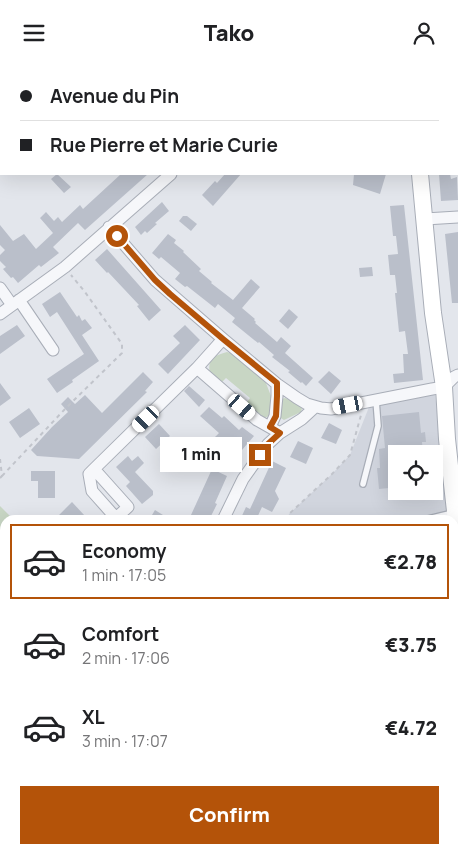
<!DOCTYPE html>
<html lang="en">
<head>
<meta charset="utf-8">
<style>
  :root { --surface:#fff; --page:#f6f6f6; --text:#202124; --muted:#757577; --line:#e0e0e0; --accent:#b45309 }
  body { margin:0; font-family:Manrope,sans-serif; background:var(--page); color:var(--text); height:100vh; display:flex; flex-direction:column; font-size:19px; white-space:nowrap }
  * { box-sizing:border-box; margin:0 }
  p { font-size:16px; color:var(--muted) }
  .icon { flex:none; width:28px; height:28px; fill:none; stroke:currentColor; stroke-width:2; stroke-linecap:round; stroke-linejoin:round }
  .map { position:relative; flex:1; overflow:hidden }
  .side { position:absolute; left:0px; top:450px; width:459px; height:339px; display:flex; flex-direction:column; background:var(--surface); border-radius:15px 15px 0 0; box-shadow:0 5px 20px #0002 }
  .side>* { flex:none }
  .top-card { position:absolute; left:0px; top:0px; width:459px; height:110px; box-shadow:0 5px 20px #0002; display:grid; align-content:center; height:110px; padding:0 20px; background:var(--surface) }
  .fabs { position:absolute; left:388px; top:380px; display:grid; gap:10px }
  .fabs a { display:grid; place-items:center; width:55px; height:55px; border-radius:0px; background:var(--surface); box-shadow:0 5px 20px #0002; font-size:25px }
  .end { position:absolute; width:22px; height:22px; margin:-11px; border:6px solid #b45309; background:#fff; box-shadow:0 0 0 2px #fff }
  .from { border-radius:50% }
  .bubble { position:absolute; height:35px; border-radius:0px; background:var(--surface); box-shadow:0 5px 20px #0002; font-size:16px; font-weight:800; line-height:35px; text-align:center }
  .car { position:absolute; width:15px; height:30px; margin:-15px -8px; border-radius:6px; box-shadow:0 0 4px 1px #0007; background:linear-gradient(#fff 24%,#345 0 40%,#fff 0 76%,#345 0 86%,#fff 0) }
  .top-card b { display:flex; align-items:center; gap:18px; height:48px; font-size:19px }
  .top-card b+b { border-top:1px solid var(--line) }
  .top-card i { width:12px; height:12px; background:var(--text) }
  ul { padding:9px 0 0; list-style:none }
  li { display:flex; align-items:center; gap:15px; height:75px; margin:0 10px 8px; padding:0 10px; border:2px solid transparent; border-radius:0px }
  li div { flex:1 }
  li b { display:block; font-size:19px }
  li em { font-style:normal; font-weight:800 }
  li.active { border-color:var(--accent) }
  li>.icon { width:45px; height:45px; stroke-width:1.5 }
  .primary-button { display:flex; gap:10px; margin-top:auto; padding:10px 20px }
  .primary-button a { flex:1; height:58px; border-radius:0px; background:var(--accent); color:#fff; font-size:20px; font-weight:800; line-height:58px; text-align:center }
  header { display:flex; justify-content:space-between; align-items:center; height:65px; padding:0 20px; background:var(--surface); font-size:22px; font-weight:800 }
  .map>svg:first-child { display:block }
</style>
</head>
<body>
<header><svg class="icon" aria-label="menu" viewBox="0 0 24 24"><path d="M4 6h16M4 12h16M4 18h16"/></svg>Tako<svg class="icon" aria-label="person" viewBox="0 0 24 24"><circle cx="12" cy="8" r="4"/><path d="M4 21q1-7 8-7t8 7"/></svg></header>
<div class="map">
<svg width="458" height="788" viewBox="0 0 458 788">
  <rect width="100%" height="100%" fill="#e3e6ec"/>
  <path fill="#d1d5de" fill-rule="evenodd" d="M435,329L450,455H287L289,449L332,409L350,390L369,342ZM396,389H434V426H396Z
    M454,481L458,508V788H200L224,784H454Z"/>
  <path fill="#c8d6c4" d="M227,287L236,290L264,313L271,331L272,341L271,348L267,352L262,353L245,340L250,333L226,313L221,318L210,309C207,294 213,291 227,287Z
    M285,333L299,339L302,343L301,347L284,355L279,352L282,334Z
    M0,441L14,455H5V637L0,645Z"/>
  <path fill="#babfca" d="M57,109L71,122L64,128L51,114Z
    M121,109H148L85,165L78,158L53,182L59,188L41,202L39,200L18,218L13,212L11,213L3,204L6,202L0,196V190L5,185L0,180V160L13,176L24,169L36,184L53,168L40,153L46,147L54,156L58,152L62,157L80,140L83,144Z
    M225,109H241L213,141L202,130L215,116L217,118Z
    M354,109H386L380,129L353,120Z
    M439,109H450L451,114L457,112L458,135L441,136Z
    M162,137L169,146L155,158L157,159L147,168L145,166L141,170L135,162Z
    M404,140L423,315L394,318L393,309L404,308L403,289H408L405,266L399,267L395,228H397L395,210H390L388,190L398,189L396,171H393L390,141Z
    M183,151H187L197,159L191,166L179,156Z
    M458,167V238H452L445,169Z
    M168,169L176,175L174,178L184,186L183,187L201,204L199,206L212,217L211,218L233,235L251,214L260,222L242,243L255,254L254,255L256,257L255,258L277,277L281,272L291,281L285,288L313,313L306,321L302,317L301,318L288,307L290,306L272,292L274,290L259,277L258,278L232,257L235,253L218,239L215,243L187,221L185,222L175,214L180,208L161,192L159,194L152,188Z
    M107,184L161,245L149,256L137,241L139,240L108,207L107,208L95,195Z
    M372,202L373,211L360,212L359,203Z
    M60,227L77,252L79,250L82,256L85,254L92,263L82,270L99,296L72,315L73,317L57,328L47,314L84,289L57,247L50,252L42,239Z
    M289,244L298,252L288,264L279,256Z
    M17,260L25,271L0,289V271Z
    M185,260L200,275L168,309L158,299L180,278L173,271Z
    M329,306L341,316L331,329L318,317Z
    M143,307L153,317L145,326L147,327L79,394L37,391L31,385L52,362L68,347L61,339L68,332L75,339L85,330L102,348Z
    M0,318L11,333L0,341Z
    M189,321L205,335L199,342L184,326Z
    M209,342L222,353L224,351L239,365L242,362L254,371L236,392L214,373L219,368L200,351Z
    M29,343L40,359L20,373L9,357Z
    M419,347L421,368L425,367L426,377H422L423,389H396V409L388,410L389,423L379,424L377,403H380L379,384L385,383L382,351Z
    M329,358L342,365L336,379L321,373Z
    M159,359L170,371L156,384L145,372Z
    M298,376L313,383L306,399L290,392Z
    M128,391L132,396L138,391L144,398L135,407L153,426V430L142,439L126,421L130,417L116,402Z
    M272,396L286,403L275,426L279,434L272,447L262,442L256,455H240L246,442L250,444Z
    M212,404L227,411L215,438L217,439L209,455H203L191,450Z
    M31,406H55V433H38V416H31Z
    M72,437L85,451L80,455H54Z
    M155,445L171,455H149Z"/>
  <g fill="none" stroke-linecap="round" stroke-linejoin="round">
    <defs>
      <path id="service" d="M363,419L378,361L376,335
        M424,455L453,448"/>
      <path id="minor" d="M58,0L63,1
        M12,1V0
        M293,1L294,0
        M425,154L458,152
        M109,162L155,215L223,274L277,319L297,333L307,339L321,343L331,344L432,324L444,322L454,312L458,310
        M0,223L12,240
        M19,235L53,285
        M0,249L65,202L171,109
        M197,303L257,355L280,368
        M270,362L275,351L277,331V319
        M94,404L128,442L116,453L92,426L89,409L94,404L197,303L223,274
        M223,455L243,414L268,379L280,368L302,354L315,342
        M454,622L458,619
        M0,758L5,748
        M291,784L293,788
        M211,788L230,784
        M335,788L337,784"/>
      <path id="secondary" d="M408,0V1
        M420,109L433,248L444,322L447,374L458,473"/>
    </defs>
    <use href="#service" stroke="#a8adb7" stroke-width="8"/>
    <use href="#minor" stroke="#a8adb7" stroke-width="13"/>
    <use href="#secondary" stroke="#a8adb7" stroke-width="18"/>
    <path stroke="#c1c4cb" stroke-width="2" stroke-dasharray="4 4" stroke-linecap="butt" d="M0,394L2,411L0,413
      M2,411L65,344L122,288V279L85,227L71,210
      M287,455L289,449L332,409L350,390L361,350
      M0,490L5,492
      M0,561L5,546
      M72,788L74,784"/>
    <use href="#service" stroke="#f6f7fa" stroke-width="5.5"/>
    <use href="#minor" stroke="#f6f7fa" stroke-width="11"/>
    <use href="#secondary" stroke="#fff" stroke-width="16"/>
  </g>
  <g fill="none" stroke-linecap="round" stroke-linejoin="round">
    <path stroke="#b45309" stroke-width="6" d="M117,171L155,215L170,229L223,274L277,318V331L276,351L270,362L280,368L268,379L260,390"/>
  </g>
</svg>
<div class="fabs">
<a><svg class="icon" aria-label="locate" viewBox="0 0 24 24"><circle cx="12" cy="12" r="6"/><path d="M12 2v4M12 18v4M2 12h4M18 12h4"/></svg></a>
</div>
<i class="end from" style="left:117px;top:171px"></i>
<i class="end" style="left:260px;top:390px"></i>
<div class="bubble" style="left:160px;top:372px;width:82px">1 min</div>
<i class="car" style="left:348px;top:340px;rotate:259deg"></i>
<i class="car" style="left:242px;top:342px;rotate:131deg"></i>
<i class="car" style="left:146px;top:354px;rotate:226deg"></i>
<div class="top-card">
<b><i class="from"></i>Avenue du Pin</b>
<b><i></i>Rue Pierre et Marie Curie</b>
</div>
<section class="side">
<ul>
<li class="active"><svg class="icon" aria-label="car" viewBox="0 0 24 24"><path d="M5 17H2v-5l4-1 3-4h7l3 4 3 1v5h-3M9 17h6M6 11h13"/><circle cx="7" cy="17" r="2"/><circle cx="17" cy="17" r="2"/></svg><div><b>Economy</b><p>1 min · 17:05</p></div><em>€2.78</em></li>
<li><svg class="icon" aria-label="car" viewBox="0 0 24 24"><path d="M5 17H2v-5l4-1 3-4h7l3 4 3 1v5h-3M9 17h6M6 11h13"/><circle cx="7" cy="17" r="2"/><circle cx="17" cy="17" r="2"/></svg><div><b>Comfort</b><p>2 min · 17:06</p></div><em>€3.75</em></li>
<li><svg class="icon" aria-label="car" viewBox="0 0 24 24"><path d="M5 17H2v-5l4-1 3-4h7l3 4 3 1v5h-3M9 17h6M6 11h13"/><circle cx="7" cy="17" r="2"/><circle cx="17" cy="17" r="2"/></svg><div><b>XL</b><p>3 min · 17:07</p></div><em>€4.72</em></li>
</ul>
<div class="primary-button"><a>Confirm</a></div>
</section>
</div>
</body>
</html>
